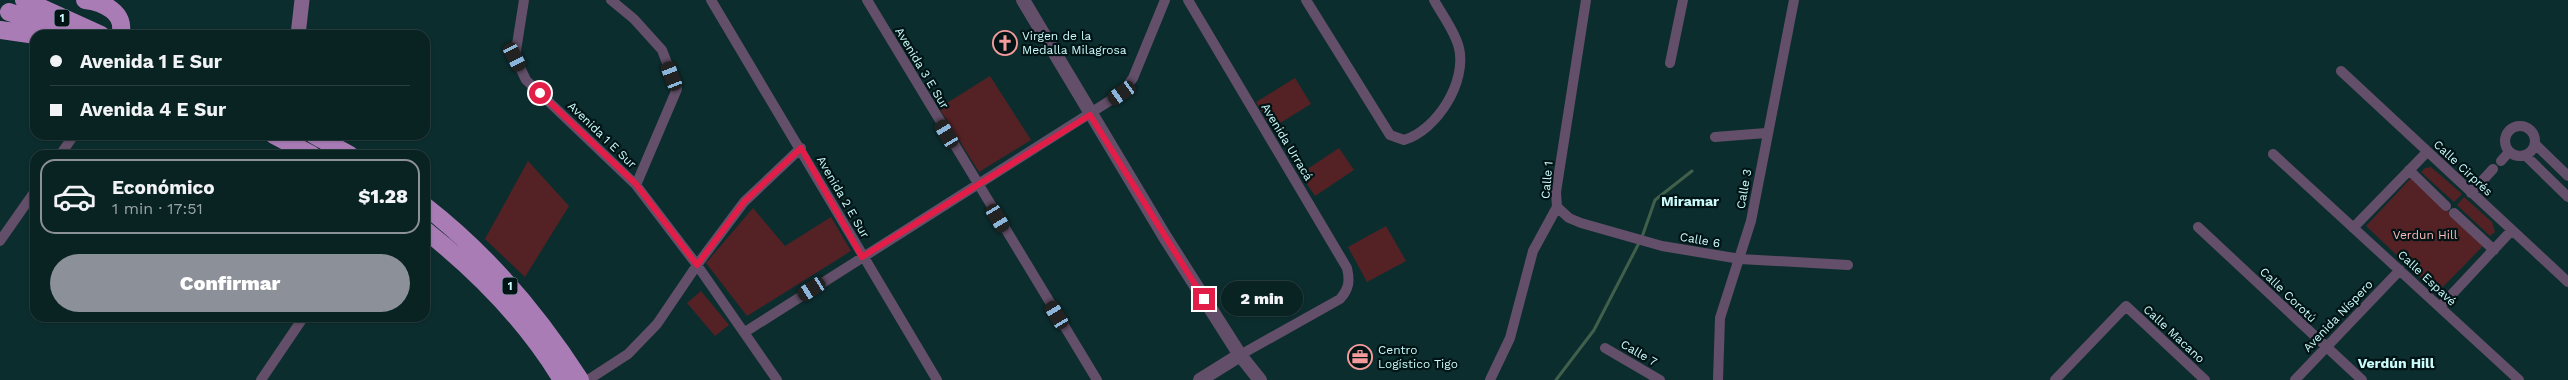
<!DOCTYPE html>
<html lang="es">
<head>
<meta charset="utf-8">
<style>
  :root { --surface:#092222; --page:#122a2a; --text:#f1f3f6; --muted:#99a4a5; --line:#293f40; --accent:#8c9099 }
  body { margin:0; font-family:"Work Sans",sans-serif; background:var(--page); color:var(--text); height:100vh; display:flex; flex-direction:column; font-size:19px; white-space:nowrap }
  * { box-sizing:border-box; margin:0 }
  p { font-size:16px; color:var(--muted) }
  .icon { flex:none; width:28px; height:28px; fill:none; stroke:currentColor; stroke-width:2; stroke-linecap:round; stroke-linejoin:round }
  .map { position:relative; flex:1; overflow:hidden }
  .details { position:absolute; left:30px; top:150px; width:400px; height:172px; display:flex; flex-direction:column; background:var(--surface); border-radius:15px; box-shadow:0 1px 4px #0004,0 0 0 1px var(--line) }
  .details>* { flex:none }
  .banner { position:absolute; left:30px; top:30px; width:400px; height:110px; border-radius:15px; box-shadow:0 1px 4px #0004,0 0 0 1px var(--line); display:grid; align-content:center; height:110px; padding:0 20px; background:var(--surface) }
  .end { position:absolute; width:22px; height:22px; margin:-11px; border:6px solid #e11d48; background:#fff; box-shadow:0 0 0 2px #fff }
  .from { border-radius:50% }
  .bubble { position:absolute; height:35px; border-radius:18px; background:var(--surface); box-shadow:0 1px 4px #0004,0 0 0 1px var(--line); font-size:16px; font-weight:800; line-height:35px; text-align:center }
  .car { position:absolute; width:15px; height:30px; margin:-15px -8px; border-radius:6px; box-shadow:0 0 4px 1px #0007; background:linear-gradient(#222 24%,#8ab4d8 0 40%,#222 0 76%,#8ab4d8 0 86%,#222 0) }
  .banner b { display:flex; align-items:center; gap:18px; height:48px; font-size:19px }
  .banner b+b { border-top:1px solid var(--line) }
  .banner i { width:12px; height:12px; background:var(--text) }
  ul { padding:9px 0 0; list-style:none }
  li { display:flex; align-items:center; gap:15px; height:75px; margin:0 10px 8px; padding:0 10px; border:2px solid transparent; border-radius:15px }
  li div { flex:1 }
  li b { display:block; font-size:19px }
  li em { font-style:normal; font-weight:800 }
  li.active { border-color:var(--accent) }
  li>.icon { width:45px; height:45px; stroke-width:1.5 }
  .action { display:flex; gap:10px; margin-top:auto; padding:10px 20px }
  .action a { flex:1; height:58px; border-radius:30px; background:var(--accent); color:#fff; font-size:20px; font-weight:800; line-height:58px; text-align:center }
  .map>svg:first-child { display:block }
</style>
</head>
<body>
<div class="map">
<svg width="2568" height="380" viewBox="0 0 2568 380">
  <rect width="100%" height="100%" fill="#0c2d2e"/>
  <path fill="#542225" d="M990,76L1031,140L979,172L939,108Z
    M1295,78L1311,104L1272,128L1256,102Z
    M1339,148L1354,170L1315,196L1300,174Z
    M528,161L569,206L525,277L485,239Z
    M2431,167L2462,194L2454,202L2421,172L2425,168Z
    M2412,177L2484,245L2437,293L2366,226Z
    M2464,197L2492,222L2495,232L2490,236L2457,205Z
    M753,208L785,246L831,217L851,251L747,316L706,263Z
    M1386,226L1406,261L1367,282L1348,247Z
    M701,291L729,325L715,336L687,303Z"/>
  <g fill="none" stroke-linecap="round" stroke-linejoin="round">
    <path stroke="#41604b" stroke-width="3" d="M1642,237L1655,200L1692,171
      M1556,380L1594,330L1639,243"/>
    <path stroke="#634f69" stroke-width="10" d="M524,0L515,57L526,80L636,185L697,265L777,380
      M611,0L634,19L662,50L677,89L636,185
      M711,0L937,380
      M867,0L1097,380
      M1188,0L1347,268C1350,281 1349,289 1340,299L1240,355
      M1306,0L1390,135L1404,140C1437,130 1467,82 1459,48C1455,31 1442,15 1434,0
      M1670,63L1683,0
      M2341,71L2568,282
      M2505 141a15 15 0 1 1 30 0a15 15 0 1 1-30 0Z
      M1715,137L1766,133
      M2535,144L2568,176
      M2273,154L2519,380
      M60,155L74,135
      M2525,155L2568,197
      M2501,161L2509,152
      M2409,170L2446,206
      M2471,193L2493,169
      M1557,207L1569,218L1581,223L1662,246L1740,259L1848,265
      M2454,213L2494,250
      M2198,227L2362,380
      M2353,228L2427,152
      M0,241L35,191
      M2440,307L2512,230
      M745,332L1122,93L1133,78L1165,0
      M1605,348L1660,380
      M261,380L303,318
      M588,380L628,354L657,324L697,265L744,202L801,148
      M1490,380L1510,338L1533,251L1557,207L1556,192L1586,0
      M1718,380L1720,318L1751,221L1794,0
      M2055,380L2126,306L2205,380
      M2295,380L2400,270"/>
    <path stroke="#634f69" stroke-width="14" d="M1023,0L1165,237L1240,355L1260,380
      M1200,380L1240,355"/>
    <path stroke="#84648d" stroke-width="15" d="M298,35L302,0"/>
    <path stroke="#aa7cb6" stroke-width="18" d="M24,0L101,35
      M85,0C103,2 127,13 120,35
      M9,12L74,35
      M0,30L36,35
      M274,135L312,155
      M314,135L350,155
      M425,206C487,254 538,315 580,380
      M425,230C478,272 527,322 562,380"/>
  </g>
  <g fill="none" stroke-linecap="round" stroke-linejoin="round">
    <path stroke="#e11d48" stroke-width="6" d="M540,93L636,184L697,265L744,202L801,148L862,257L1090,115L1204,299"/>
  </g>
  <defs>
    <symbol id="church-ring" viewBox="-11 -11 22 22"><circle r="9.5" fill="#011415" stroke="#f59b9c" stroke-width="1.5"/><path d="M-1.2-6h2.4v3.5h3.3v2.4h-3.3V6h-2.4V-.1h-3.3v-2.4h3.3Z" fill="#f59b9c"/></symbol>
    <symbol id="office-ring" viewBox="-11 -11 22 22"><circle r="9.5" fill="#011415" stroke="#f59b9c" stroke-width="1.5"/><path d="M-6-3h4V-5.5h4V-3h4V5H-6ZM-1-4.5V-3h2v-1.5ZM-6 0V1H6V0Z" fill="#f59b9c"/></symbol>
  </defs>
  <g fill-rule="evenodd">
    <use href="#church-ring" x="991" y="29" width="28" height="28"/>
    <use href="#office-ring" x="1346" y="343" width="28" height="28"/>
  </g>
  <g text-anchor="middle" stroke-width="4.5" stroke-linejoin="round" paint-order="stroke">
    <g fill="#011415" stroke="#8eb5b6" stroke-width="1">
      <rect x="54.5" y="9.5" width="15" height="17" rx="4"/>
      <rect x="502.5" y="277.5" width="15" height="17" rx="4"/>
    </g>
    <g font-size="11" font-weight="bold" fill="#cbfafb">
      <text x="62" y="22">1</text>
      <text x="510" y="290">1</text>
    </g>
    <g font-size="12" fill="#cbfafb" stroke="#011415" text-anchor="start">
      <text x="1022" y="40">Virgen de la<tspan x="1022" dy="14">Medalla Milagrosa</tspan></text>
      <text x="1378" y="354">Centro<tspan x="1378" dy="14">Logístico Tigo</tspan></text>
    </g>
    <g font-size="12" fill="#cbfafb" stroke="#011415">
      <text transform="translate(922 68) rotate(59)" y="4">Avenida 3 E Sur</text>
      <text transform="translate(602 135) rotate(44)" y="4">Avenida 1 E Sur</text>
      <text transform="translate(1287 142) rotate(59)" y="4">Avenida Urracá</text>
      <text transform="translate(2463 168) rotate(43)" y="4">Calle Cirprés</text>
      <text transform="translate(1547 180) rotate(-85)" y="4">Calle 1</text>
      <text transform="translate(1744 189) rotate(-80)" y="4">Calle 3</text>
      <text transform="translate(843 197) rotate(60)" y="4">Avenida 2 E Sur</text>
      <text transform="translate(1700 240) rotate(10)" y="4">Calle 6</text>
      <text transform="translate(2427 278) rotate(43)" y="4">Calle Espavé</text>
      <text transform="translate(2288 295) rotate(44)" y="4">Calle Corotú</text>
      <text transform="translate(2338 316) rotate(-46)" y="4">Avenida Níspero</text>
      <text transform="translate(2174 334) rotate(43)" y="4">Calle Macano</text>
      <text transform="translate(1639 353) rotate(30)" y="4">Calle 7</text>
    </g>
    <g font-size="12" fill="#ffb9b9" stroke="#011415">
      <text x="2425" y="239">Verdun Hill</text>
    </g>
    <g font-size="14" font-weight="bold" fill="#cbfafb" stroke="#011415">
      <text x="1690" y="206">Miramar</text>
      <text x="2396" y="368">Verdún Hill</text>
    </g>
  </g>
</svg>
<i class="end from" style="left:540px;top:93px"></i>
<i class="end" style="left:1204px;top:299px"></i>
<div class="bubble" style="left:1221px;top:281px;width:82px">2 min</div>
<i class="car" style="left:515px;top:57px;rotate:153deg"></i>
<i class="car" style="left:672px;top:76px;rotate:339deg"></i>
<i class="car" style="left:1122px;top:93px;rotate:235deg"></i>
<i class="car" style="left:947px;top:134px;rotate:329deg"></i>
<i class="car" style="left:998px;top:218px;rotate:149deg"></i>
<i class="car" style="left:812px;top:289px;rotate:237deg"></i>
<i class="car" style="left:1057px;top:315px;rotate:329deg"></i>
<div class="banner">
<b><i class="from"></i>Avenida 1 E Sur</b>
<b><i></i>Avenida 4 E Sur</b>
</div>
<section class="details">
<ul>
<li class="active"><svg class="icon" aria-label="car" viewBox="0 0 24 24"><path d="M5 17H2v-5l4-1 3-4h7l3 4 3 1v5h-3M9 17h6M6 11h13"/><circle cx="7" cy="17" r="2"/><circle cx="17" cy="17" r="2"/></svg><div><b>Económico</b><p>1 min · 17:51</p></div><em>$1.28</em></li>
</ul>
<div class="action"><a>Confirmar</a></div>
</section>
</div>
</body>
</html>
